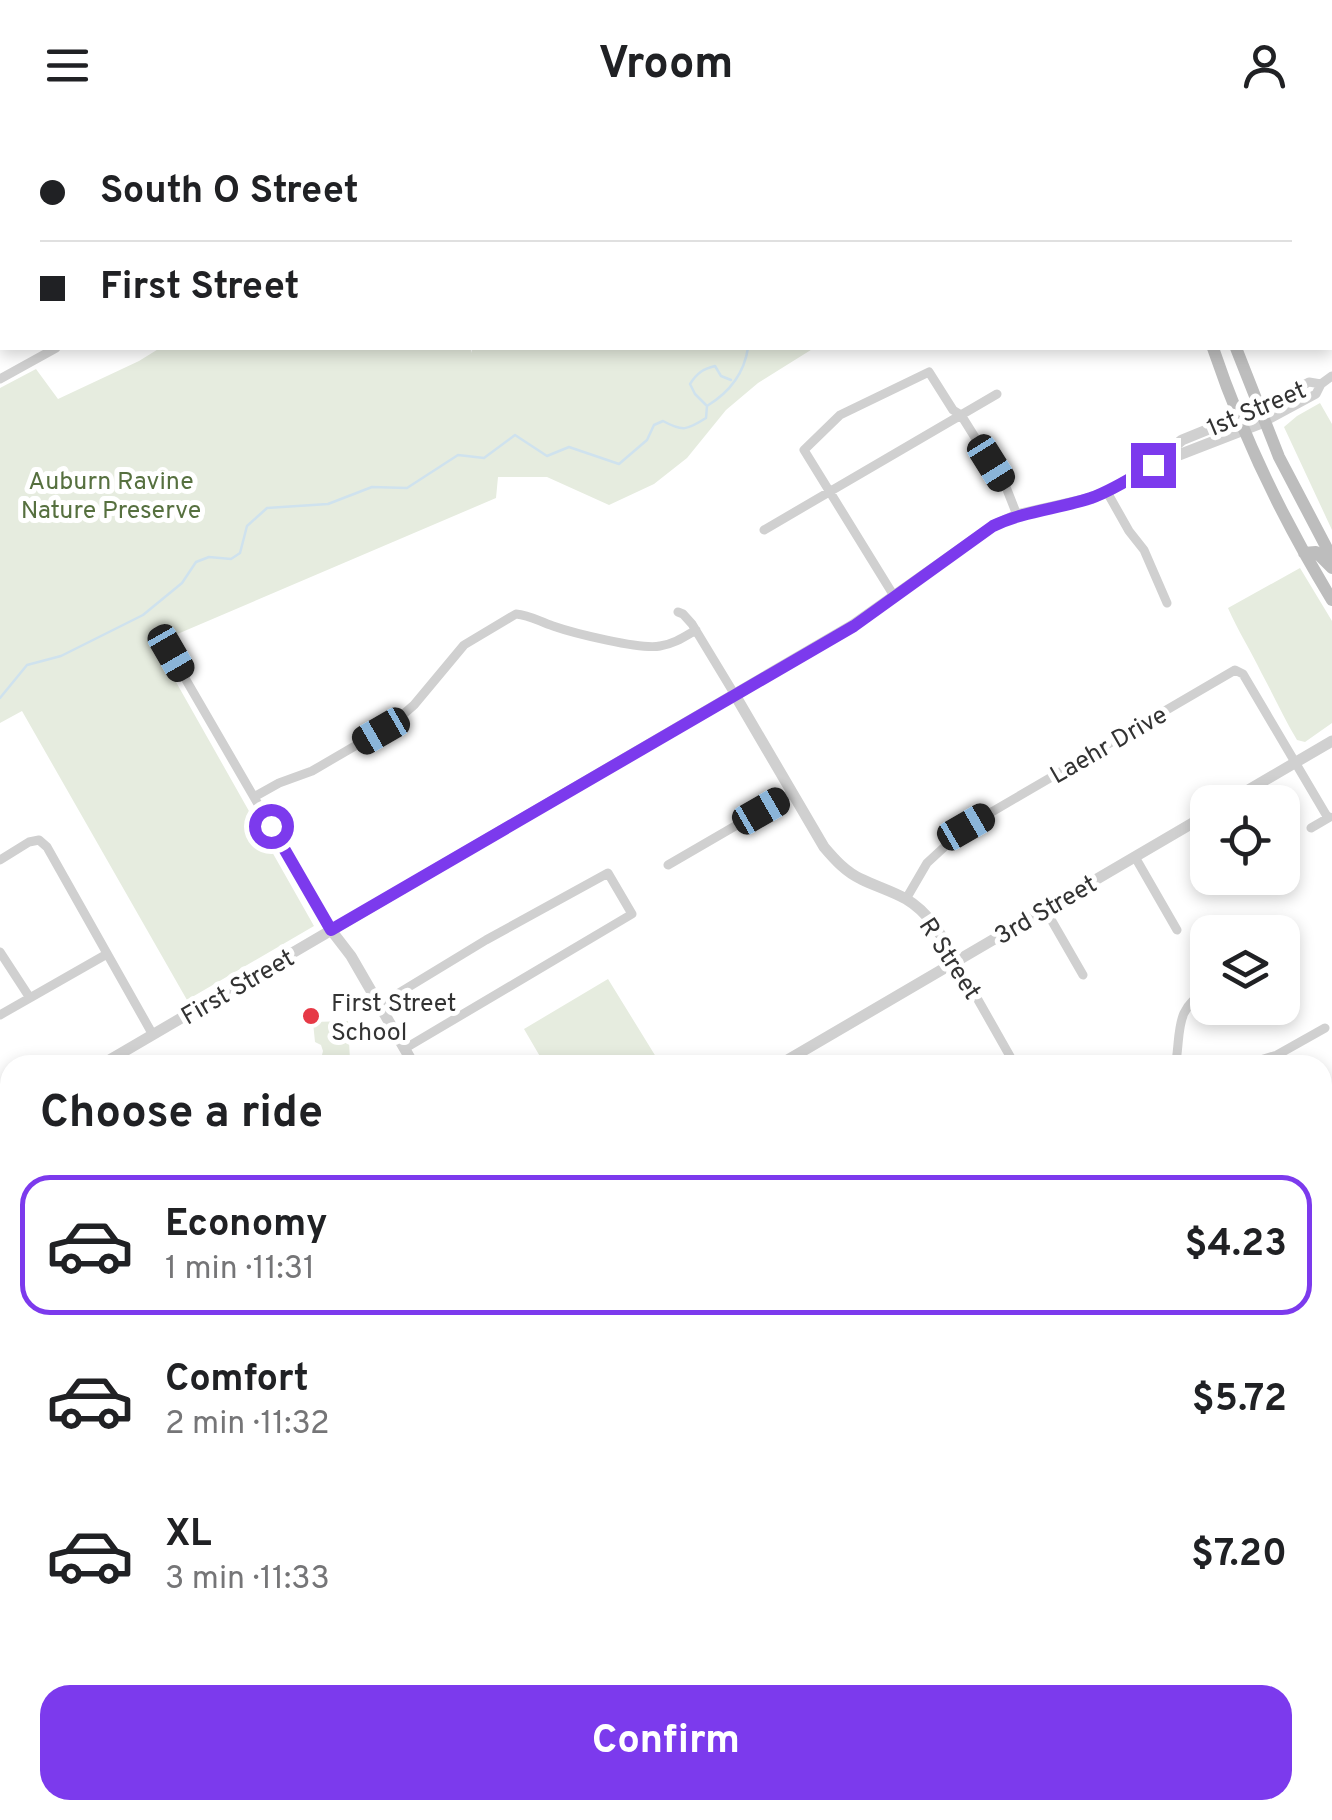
<!DOCTYPE html>
<html lang="en">
<head>
<meta charset="utf-8">
<style>
  :root { --surface:#fff; --page:#f2f2f2; --text:#202124; --muted:#757577; --line:#e0e0e0; --accent:#7c3aed }
  body { margin:0; font-family:Overpass,sans-serif; background:var(--page); color:var(--text); height:100vh; display:flex; flex-direction:column; font-size:38px; white-space:nowrap }
  * { box-sizing:border-box; margin:0 }
  p { font-size:32px; color:var(--muted) }
  .icon { flex:none; width:55px; height:55px; fill:none; stroke:currentColor; stroke-width:2; stroke-linecap:round; stroke-linejoin:round }
  .map { position:relative; flex:1; overflow:hidden }
  .panel { position:absolute; left:0px; top:925px; width:1332px; height:765px; display:flex; flex-direction:column; background:var(--surface); border-radius:30px 30px 0 0; box-shadow:0 5px 15px #0003 }
  .panel>* { flex:none }
  .hud { position:absolute; left:0px; top:0px; width:1332px; height:220px; box-shadow:0 5px 15px #0003; display:grid; align-content:center; height:220px; padding:0 40px; background:var(--surface) }
  .buttons { position:absolute; left:1190px; top:655px; display:grid; gap:20px }
  .buttons a { display:grid; place-items:center; width:110px; height:110px; border-radius:20px; background:var(--surface); box-shadow:0 5px 15px #0003; font-size:50px }
  .end { position:absolute; width:45px; height:45px; margin:-22px; border:12px solid #7c3aed; background:#fff; box-shadow:0 0 0 5px #fff }
  .from { border-radius:50% }
  .car { position:absolute; width:30px; height:60px; margin:-30px -15px; border-radius:12px; box-shadow:0 0 8px 2px #0007; background:linear-gradient(#222 24%,#8ab4d8 0 40%,#222 0 76%,#8ab4d8 0 86%,#222 0) }
  .hud b { display:flex; align-items:center; gap:35px; height:95px; font-size:38px }
  .hud b+b { border-top:2px solid var(--line) }
  .hud i { width:25px; height:25px; background:var(--text) }
  ul { padding:0; list-style:none }
  li { display:flex; align-items:center; gap:30px; height:140px; margin:0 20px 15px; padding:0 20px; border:5px solid transparent; border-radius:30px }
  li div { flex:1 }
  li b { display:block; font-size:38px }
  li em { font-style:normal; font-weight:700 }
  li.on { border-color:var(--accent) }
  li>.icon { width:90px; height:90px; stroke-width:1.5 }
  h2 { padding:0 40px; font-size:45px; line-height:120px }
  .primary-button { display:flex; gap:20px; margin-top:auto; padding:20px 40px }
  .primary-button a { flex:1; height:115px; border-radius:30px; background:var(--accent); color:#fff; font-size:40px; font-weight:700; line-height:115px; text-align:center }
  header { display:flex; justify-content:space-between; align-items:center; height:130px; padding:0 40px; background:var(--surface); font-size:45px; font-weight:700 }
  .map>svg:first-child { display:block }
</style>
</head>
<body>
<header><svg class="icon" aria-label="menu" viewBox="0 0 24 24"><path d="M4 6h16M4 12h16M4 18h16"/></svg>Vroom<svg class="icon" aria-label="person" viewBox="0 0 24 24"><circle cx="12" cy="8" r="4"/><path d="M4 21q1-7 8-7t8 7"/></svg></header>
<div class="map">
<svg width="1332" height="1690" viewBox="0 0 1332 1690">
  <rect width="100%" height="100%" fill="#fff"/>
  <path fill="#e6ecdf" d="M160,218H470L472,223V218H841L838,220L814,218L758,253L726,280L687,328L654,354L609,375L547,347H498L496,368L168,508L150,506L314,796L187,870L22,581L0,593V258L36,239L58,269L139,231Z
    M1320,273L1332,294V400L1284,297L1297,286Z
    M1300,438L1332,491V593L1305,612L1297,610C1284,588 1274,566 1262,544C1251,521 1238,501 1228,478Z
    M608,849L661,935H545L524,899Z
    M348,891L350,931L327,932L322,925L323,921L321,915L315,912L313,892Z
    M1332,1331V1571L1322,1554V1336Z
    M199,1680H386L392,1690H181Z"/>
  <g fill="none" stroke-linecap="round" stroke-linejoin="round">
    <path stroke="#cfe2ee" stroke-width="2.5" d="M1046,0V2
      M1057,0V2
      M706,275L695,264L690,254C697,243 703,239 715,236L721,246L731,250
      M0,568L27,535L61,526L143,485L182,453L196,432L209,427L231,429L240,423L247,396L267,378L328,374L372,357L407,358L458,325L484,328L515,305L547,326L569,317L619,334L647,310L654,295L663,291C683,302 687,300 706,288L707,276C730,262 744,244 748,218
      M1322,1350L1332,1345
      M1322,1534L1329,1545
      M1322,1610L1332,1604
      M1181,1690L1201,1680"/>
    <path stroke="#d0d0d0" stroke-width="9" d="M243,2L247,0
      M389,2L391,0
      M732,2L736,0
      M0,73H2
      M0,249L56,218
      M1258,279L1309,252L1321,254
      M1264,292L1316,264L1321,254L1332,246
      M1107,362L1129,401L1144,420L1167,473
      M764,400L997,264
      M894,466L804,320L840,285L929,242L953,280L961,285L1006,357L1017,385
      M678,482L683,484L692,494L735,565
      M160,505L331,800
      M254,667L279,653L312,641L391,595L414,575L464,515L516,484C530,485 540,492 553,496C573,503 641,520 660,516C674,514 684,507 696,500
      M1311,698L1330,687
      M1135,727L1177,800
      M0,730L29,712L39,710L47,717L153,905
      M668,735L792,663
      M906,769L927,733L966,697L1235,540L1243,544L1328,688
      M1045,779L1083,845
      M1282,819L1285,817
      M0,822L30,868
      M956,831L1015,935
      M379,875L486,810L608,743L632,784L404,919
      M0,885L107,824
      M1176,932C1181,898 1175,878 1208,860
      M1097,935L1143,930L1190,935
      M1244,935L1277,925L1325,898
      M1322,1093L1332,1109
      M0,1190L10,1184
      M1322,1220L1332,1215
      M0,1240L10,1257
      M1322,1325L1332,1320
      M0,1496L10,1513
      M0,1583L10,1577
      M107,1680L112,1690
      M402,1680L408,1690
      M549,1680L555,1690
      M697,1680L703,1690
      M1232,1680L1238,1690
      M495,1690L512,1680
      M915,1690L927,1680
      M1312,1690L1332,1679"/>
    <path stroke="#d0d0d0" stroke-width="11" d="M116,2L122,0
      M0,13H2
      M1156,332L1182,310L1258,279
      M735,565L824,717C835,730 846,742 861,749C875,756 892,761 906,769C930,783 943,808 956,831
      M1228,672L1332,611
      M331,800L351,826L414,935
      M101,935L853,495L993,396L1017,385L1087,369L1107,362L1153,335L1264,292
      M779,935L1208,684
      M0,994L10,988
      M1322,1005L1332,1000
      M0,1387L10,1381
      M845,1680L851,1690
      M154,1690L172,1680"/>
    <path stroke="#bdbdbd" stroke-width="12" d="M1141,0L1142,2
      M1164,0L1165,2
      M1213,218C1243,307 1283,390 1332,470
      M1236,218L1279,327L1332,428
      M1304,423L1316,422L1332,438"/>
  </g>
  <g fill="none" stroke-linecap="round" stroke-linejoin="round">
    <path stroke="#7c3aed" stroke-width="12" d="M271,696L331,800L854,496L993,396C1024,381 1058,379 1091,368C1113,360 1133,347 1153,335"/>
  </g>
  <circle fill="#e63946" stroke="#fff" stroke-width="4" cx="311" cy="886" r="10"/>
  <g text-anchor="middle" stroke-width="10" stroke-linejoin="round" paint-order="stroke">
    <g font-size="25" fill="#333" stroke="#fff">
      <text transform="translate(1256 278) rotate(-23)" y="9">1st Street</text>
      <text transform="translate(1108 614) rotate(-30)" y="9">Laehr Drive</text>
      <text transform="translate(1045 779) rotate(-30)" y="9">3rd Street</text>
      <text transform="translate(951 828) rotate(57)" y="9">R Street</text>
      <text transform="translate(237 856) rotate(-30)" y="9">First Street</text>
    </g>
    <g font-size="25" fill="#56703f" stroke="#fff">
      <text x="111" y="359">Auburn Ravine<tspan x="111" dy="29">Nature Preserve</tspan></text>
    </g>
    <g font-size="25" fill="#333" stroke="#fff" text-anchor="start">
      <text x="331" y="881">First Street<tspan x="331" dy="29">School</tspan></text>
    </g>
  </g>
</svg>
<div class="buttons">
<a><svg class="icon" aria-label="locate" viewBox="0 0 24 24"><circle cx="12" cy="12" r="6"/><path d="M12 2v4M12 18v4M2 12h4M18 12h4"/></svg></a>
<a><svg class="icon" aria-label="layers" viewBox="0 0 24 24"><path d="M12 4l9 5-9 5-9-5zM3 14l9 5 9-5"/></svg></a>
</div>
<i class="end from" style="left:271px;top:696px"></i>
<i class="end" style="left:1153px;top:335px"></i>
<i class="car" style="left:991px;top:333px;rotate:148deg"></i>
<i class="car" style="left:171px;top:523px;rotate:150deg"></i>
<i class="car" style="left:381px;top:601px;rotate:240deg"></i>
<i class="car" style="left:761px;top:681px;rotate:60deg"></i>
<i class="car" style="left:966px;top:697px;rotate:60deg"></i>
<div class="hud">
<b><i class="from"></i>South O Street</b>
<b><i></i>First Street</b>
</div>
<section class="panel">
<h2>Choose a ride</h2>
<ul>
<li class="on"><svg class="icon" aria-label="car" viewBox="0 0 24 24"><path d="M5 17H2v-5l4-1 3-4h7l3 4 3 1v5h-3M9 17h6M6 11h13"/><circle cx="7" cy="17" r="2"/><circle cx="17" cy="17" r="2"/></svg><div><b>Economy</b><p>1 min · 11:31</p></div><em>$4.23</em></li>
<li><svg class="icon" aria-label="car" viewBox="0 0 24 24"><path d="M5 17H2v-5l4-1 3-4h7l3 4 3 1v5h-3M9 17h6M6 11h13"/><circle cx="7" cy="17" r="2"/><circle cx="17" cy="17" r="2"/></svg><div><b>Comfort</b><p>2 min · 11:32</p></div><em>$5.72</em></li>
<li><svg class="icon" aria-label="car" viewBox="0 0 24 24"><path d="M5 17H2v-5l4-1 3-4h7l3 4 3 1v5h-3M9 17h6M6 11h13"/><circle cx="7" cy="17" r="2"/><circle cx="17" cy="17" r="2"/></svg><div><b>XL</b><p>3 min · 11:33</p></div><em>$7.20</em></li>
</ul>
<div class="primary-button"><a>Confirm</a></div>
</section>
</div>
</body>
</html>
